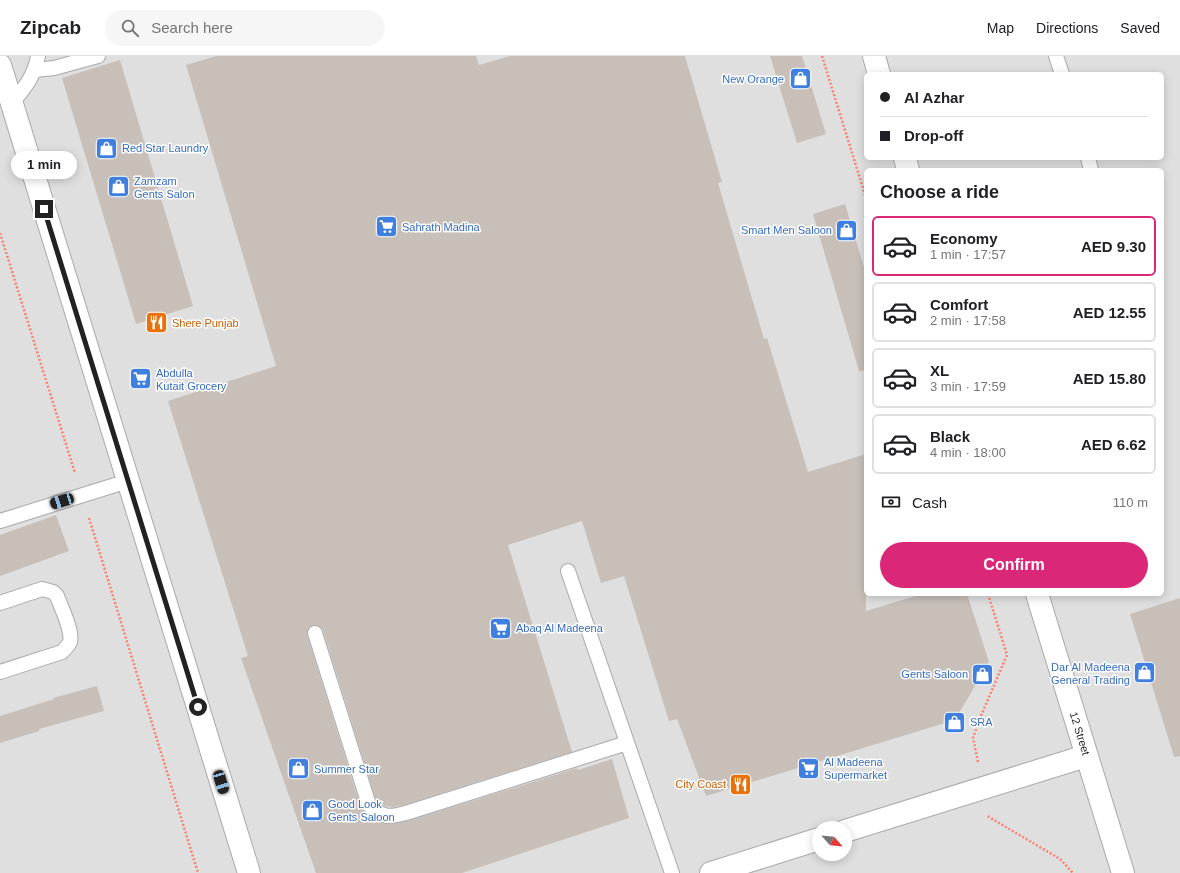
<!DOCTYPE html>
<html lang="en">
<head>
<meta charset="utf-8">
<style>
  :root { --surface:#fff; --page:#f6f6f6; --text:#202124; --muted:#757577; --line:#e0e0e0; --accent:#db2777 }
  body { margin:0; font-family:Helvetica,sans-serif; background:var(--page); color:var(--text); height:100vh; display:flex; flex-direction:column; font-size:15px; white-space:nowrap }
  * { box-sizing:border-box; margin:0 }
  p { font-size:13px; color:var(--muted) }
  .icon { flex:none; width:22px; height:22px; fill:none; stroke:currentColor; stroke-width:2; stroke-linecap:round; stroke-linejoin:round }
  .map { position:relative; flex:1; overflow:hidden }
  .side { position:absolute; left:864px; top:112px; width:300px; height:428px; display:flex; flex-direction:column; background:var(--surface); border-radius:6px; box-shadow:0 2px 10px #0003 }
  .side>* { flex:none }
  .guide { position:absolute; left:864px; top:16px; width:300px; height:88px; border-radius:6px; box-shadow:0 2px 10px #0003; display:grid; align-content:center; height:88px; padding:0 16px; background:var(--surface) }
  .needle { width:26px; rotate:117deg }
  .buttons { position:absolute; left:812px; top:765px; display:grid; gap:8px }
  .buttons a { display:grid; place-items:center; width:40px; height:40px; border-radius:50%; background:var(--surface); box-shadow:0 2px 10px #0003; font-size:20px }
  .end { position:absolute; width:18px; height:18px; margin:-9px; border:5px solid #222; background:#fff; box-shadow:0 0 0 2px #fff }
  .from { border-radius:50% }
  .bubble { position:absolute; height:28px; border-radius:14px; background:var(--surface); box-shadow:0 2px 10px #0003; font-size:13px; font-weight:700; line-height:28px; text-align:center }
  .car { position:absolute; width:12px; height:24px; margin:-12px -6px; border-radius:5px; box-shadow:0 0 3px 1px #0007; background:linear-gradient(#222 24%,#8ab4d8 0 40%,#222 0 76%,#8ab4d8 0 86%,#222 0) }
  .guide b { display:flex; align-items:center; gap:14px; height:38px; font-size:15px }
  .guide b+b { border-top:1px solid var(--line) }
  .guide i { width:10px; height:10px; background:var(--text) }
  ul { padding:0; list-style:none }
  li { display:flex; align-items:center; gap:12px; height:60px; margin:0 8px 6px; padding:0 8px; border:2px solid var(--line); border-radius:6px }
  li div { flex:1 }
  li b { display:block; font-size:15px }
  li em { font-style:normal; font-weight:700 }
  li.selected { border-color:var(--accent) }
  li>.icon { width:36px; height:36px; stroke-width:1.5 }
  h2 { padding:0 16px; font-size:18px; line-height:48px }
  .pay { display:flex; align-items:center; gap:10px; height:44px; padding:0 16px; font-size:15px }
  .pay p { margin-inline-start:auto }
  .cta { display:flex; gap:8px; margin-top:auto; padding:8px 16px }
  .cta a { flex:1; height:46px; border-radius:24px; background:var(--accent); color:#fff; font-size:16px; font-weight:700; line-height:46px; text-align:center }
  header { display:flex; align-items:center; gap:24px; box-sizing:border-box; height:56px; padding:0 20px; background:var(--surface); border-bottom:1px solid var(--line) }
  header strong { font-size:19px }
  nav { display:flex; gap:22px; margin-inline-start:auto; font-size:14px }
  .search { width:280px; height:36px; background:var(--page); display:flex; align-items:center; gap:10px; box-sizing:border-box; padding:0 14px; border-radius:22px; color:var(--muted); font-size:15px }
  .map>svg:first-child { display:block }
</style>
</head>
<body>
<header>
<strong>Zipcab</strong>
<div class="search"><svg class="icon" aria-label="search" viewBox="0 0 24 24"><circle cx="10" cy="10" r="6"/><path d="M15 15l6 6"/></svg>Search here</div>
<nav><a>Map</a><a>Directions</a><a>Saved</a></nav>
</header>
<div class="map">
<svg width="1180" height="817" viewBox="0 0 1180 817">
  <rect width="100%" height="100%" fill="#f2efe9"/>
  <path fill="#e0dfdf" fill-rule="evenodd" d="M0,0H1180V817H0ZM866,18H1162V102H866ZM866,114H1162V538H866ZM819,772H845V798H819Z"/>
  <path fill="#c7bfb8" d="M216,0H476L479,9L510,0H685L722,126L718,127L764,283L767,282L808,416L866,398V555L922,538H967L989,606L955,664L706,740L677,663L669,665L624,520L601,527L582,465L508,489L572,696L404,749L393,751L385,750L376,744L323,574L320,571L313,569L309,572L307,579L361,752L364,756L374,763L389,768L408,765L577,712L578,714L612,703L629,762L462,817H316L241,602L248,600L168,345L276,310L186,9Z
    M770,0H802L826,78L797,87Z
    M120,4L193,250L136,268L62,22Z
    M845,148L866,218V314L859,315L813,158Z
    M56,459L69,495L0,520V479Z
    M1180,542V700L1174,701L1130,558Z
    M97,630L104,655L39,673V675L0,687V660L54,643L53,642Z"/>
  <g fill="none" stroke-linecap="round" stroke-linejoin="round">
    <defs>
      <path id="lane" d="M1056,0L1062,18
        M35,14L54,12L98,0
        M12,47C25,31 34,21 38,0
        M1088,102L1091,114
        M0,465L128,425
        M568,515L672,817
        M0,547L42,533L53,536L57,540C61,551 73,575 70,586C68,590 65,593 62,596L0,616
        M315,577L369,749C383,761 387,762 406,757L627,687"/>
      <g id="street">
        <path d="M874,0L879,18"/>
        <path d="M0,9L249,817"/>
        <path d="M905,102L908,114"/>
        <path id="s1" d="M1037,538L1123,817"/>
        <path d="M845,775L1086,700"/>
        <path d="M711,817L819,783"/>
      </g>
    </defs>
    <use href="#lane" stroke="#a9a9a9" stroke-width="16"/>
    <use href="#street" stroke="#a9a9a9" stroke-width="24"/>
    <path stroke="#fa8072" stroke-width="2.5" stroke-dasharray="2 2" stroke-linecap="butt" d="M822,0L866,142
      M0,177L75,417
      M89,462L198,817
      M978,706L973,682L980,662L1007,599L988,538
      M988,760L989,761L1060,803L1073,817"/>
    <use href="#lane" stroke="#fff" stroke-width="14"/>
    <use href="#street" stroke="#fff" stroke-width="22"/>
  </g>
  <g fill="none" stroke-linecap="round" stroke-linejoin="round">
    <path stroke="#222" stroke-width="5" d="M44,153L198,651"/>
  </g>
  <defs>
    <symbol id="shop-square" viewBox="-11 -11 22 22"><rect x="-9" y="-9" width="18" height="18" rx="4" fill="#3f7fe0" stroke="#fff"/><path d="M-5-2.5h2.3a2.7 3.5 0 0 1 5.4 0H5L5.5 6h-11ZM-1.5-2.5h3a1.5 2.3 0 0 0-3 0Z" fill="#fff"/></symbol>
    <symbol id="supermarket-square" viewBox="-11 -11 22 22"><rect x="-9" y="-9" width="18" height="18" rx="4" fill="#3f7fe0" stroke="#fff"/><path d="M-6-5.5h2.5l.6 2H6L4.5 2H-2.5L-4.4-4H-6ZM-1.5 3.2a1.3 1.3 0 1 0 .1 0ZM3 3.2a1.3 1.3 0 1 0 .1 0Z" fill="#fff"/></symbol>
    <symbol id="restaurant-square" viewBox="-11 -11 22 22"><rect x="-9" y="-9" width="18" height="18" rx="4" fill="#e8710a" stroke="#fff"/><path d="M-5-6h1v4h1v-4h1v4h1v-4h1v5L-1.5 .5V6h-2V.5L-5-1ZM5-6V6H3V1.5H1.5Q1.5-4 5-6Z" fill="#fff"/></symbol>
  </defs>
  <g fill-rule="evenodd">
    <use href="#shop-square" x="788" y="10" width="25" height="25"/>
    <use href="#shop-square" x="94" y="80" width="25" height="25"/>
    <use href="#shop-square" x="106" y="118" width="25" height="25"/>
    <use href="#supermarket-square" x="374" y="158" width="25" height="25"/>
    <use href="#shop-square" x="834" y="162" width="25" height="25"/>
    <use href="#restaurant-square" x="144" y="254" width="25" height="25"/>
    <use href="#supermarket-square" x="128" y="310" width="25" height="25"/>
    <use href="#supermarket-square" x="488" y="560" width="25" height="25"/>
    <use href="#shop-square" x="1132" y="604" width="25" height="25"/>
    <use href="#shop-square" x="970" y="606" width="25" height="25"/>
    <use href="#shop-square" x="942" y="654" width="25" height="25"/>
    <use href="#supermarket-square" x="796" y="700" width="25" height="25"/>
    <use href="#shop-square" x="286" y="700" width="25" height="25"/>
    <use href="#restaurant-square" x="728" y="716" width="25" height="25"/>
    <use href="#shop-square" x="300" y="742" width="25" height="25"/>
  </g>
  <g text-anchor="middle" stroke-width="3" stroke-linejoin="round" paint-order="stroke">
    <g font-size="11" fill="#366cbe" stroke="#fff" text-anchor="start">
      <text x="784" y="27" text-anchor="end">New Orange</text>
      <text x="122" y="96">Red Star Laundry</text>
      <text x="134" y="129">Zamzam<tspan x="134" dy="13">Gents Salon</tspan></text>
      <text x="402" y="175">Sahrath Madina</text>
      <text x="832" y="178" text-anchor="end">Smart Men Saloon</text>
      <text x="156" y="321">Abdulla<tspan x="156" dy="13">Kutait Grocery</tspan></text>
      <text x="516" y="576">Abaq Al Madeena</text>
      <text x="1130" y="615" text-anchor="end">Dar Al Madeena<tspan x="1130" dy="13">General Trading</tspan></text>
      <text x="968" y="622" text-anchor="end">Gents Saloon</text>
      <text x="970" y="670">SRA</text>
      <text x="824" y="710">Al Madeena<tspan x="824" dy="13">Supermarket</tspan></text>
      <text x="314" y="717">Summer Star</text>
      <text x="328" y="752">Good Look<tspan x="328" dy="13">Gents Saloon</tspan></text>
    </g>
    <g font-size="11" fill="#c56008" stroke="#fff" text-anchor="start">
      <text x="172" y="271">Shere Punjab</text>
      <text x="726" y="732" text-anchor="end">City Coast</text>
    </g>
    <g font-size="11" fill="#222" stroke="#fff">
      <text dy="4" stroke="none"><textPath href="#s1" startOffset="146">12 Street</textPath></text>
    </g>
  </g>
</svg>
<div class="buttons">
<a><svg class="needle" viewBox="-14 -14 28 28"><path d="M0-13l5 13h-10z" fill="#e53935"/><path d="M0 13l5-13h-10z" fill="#757577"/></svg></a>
</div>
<i class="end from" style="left:198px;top:651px"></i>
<i class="end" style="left:44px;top:153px"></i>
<div class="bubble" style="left:11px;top:95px;width:66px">1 min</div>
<i class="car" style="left:62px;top:445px;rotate:253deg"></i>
<i class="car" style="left:221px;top:726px;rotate:163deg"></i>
<div class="guide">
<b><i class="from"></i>Al Azhar</b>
<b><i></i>Drop-off</b>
</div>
<section class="side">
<h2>Choose a ride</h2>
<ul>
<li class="selected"><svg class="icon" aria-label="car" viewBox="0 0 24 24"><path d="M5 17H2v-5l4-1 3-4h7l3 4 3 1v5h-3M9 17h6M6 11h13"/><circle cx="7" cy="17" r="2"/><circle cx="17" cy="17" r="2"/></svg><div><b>Economy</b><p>1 min · 17:57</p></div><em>AED 9.30</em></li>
<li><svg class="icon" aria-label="car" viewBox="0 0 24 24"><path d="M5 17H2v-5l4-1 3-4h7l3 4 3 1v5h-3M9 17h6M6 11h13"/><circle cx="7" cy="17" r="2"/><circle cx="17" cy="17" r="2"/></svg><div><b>Comfort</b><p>2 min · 17:58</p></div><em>AED 12.55</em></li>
<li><svg class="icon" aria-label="car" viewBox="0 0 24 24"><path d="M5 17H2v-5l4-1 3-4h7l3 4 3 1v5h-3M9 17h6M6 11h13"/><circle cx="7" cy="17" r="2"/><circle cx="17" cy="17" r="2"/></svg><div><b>XL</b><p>3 min · 17:59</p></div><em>AED 15.80</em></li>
<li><svg class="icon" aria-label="car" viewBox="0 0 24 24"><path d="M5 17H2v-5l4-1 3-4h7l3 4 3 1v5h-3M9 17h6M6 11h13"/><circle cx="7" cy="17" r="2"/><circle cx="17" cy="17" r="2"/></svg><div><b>Black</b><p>4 min · 18:00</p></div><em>AED 6.62</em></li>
</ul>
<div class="pay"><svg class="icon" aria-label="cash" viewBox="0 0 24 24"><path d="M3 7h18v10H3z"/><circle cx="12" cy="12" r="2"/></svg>Cash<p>110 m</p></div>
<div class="cta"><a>Confirm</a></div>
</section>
</div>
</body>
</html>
